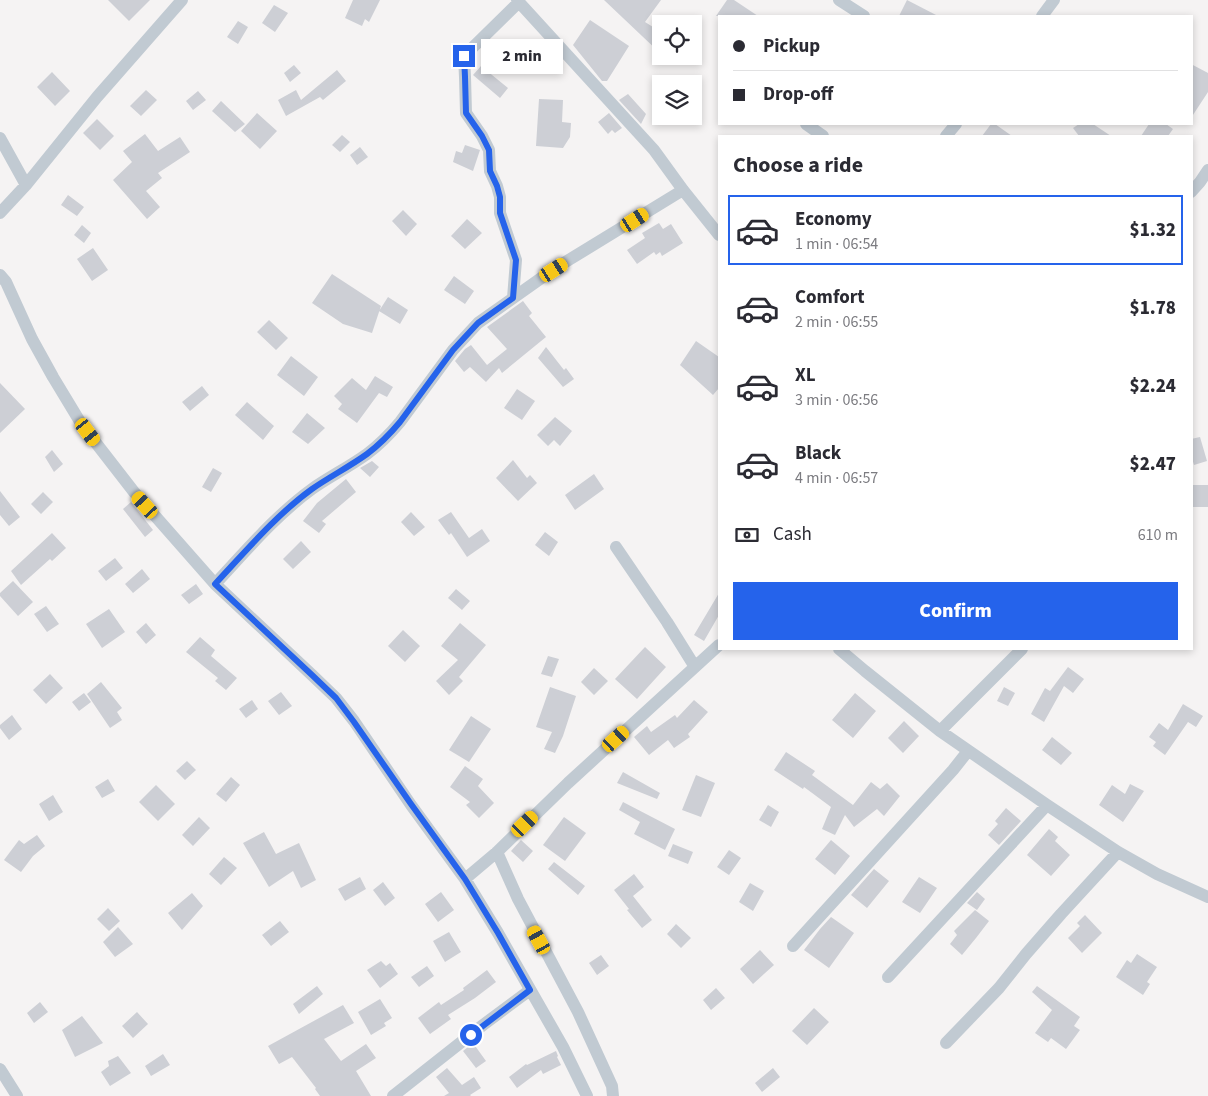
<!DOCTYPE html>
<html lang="en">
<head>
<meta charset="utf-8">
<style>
  :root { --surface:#fff; --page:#f2f2f3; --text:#2b2b33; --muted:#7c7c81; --line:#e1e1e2; --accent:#2563eb }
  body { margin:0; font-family:"Source Sans 3",sans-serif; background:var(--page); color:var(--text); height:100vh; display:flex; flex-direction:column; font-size:19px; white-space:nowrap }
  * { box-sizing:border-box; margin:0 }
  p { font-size:16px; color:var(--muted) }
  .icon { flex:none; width:28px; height:28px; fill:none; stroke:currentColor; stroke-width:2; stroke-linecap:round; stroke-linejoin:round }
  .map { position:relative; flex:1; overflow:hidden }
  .details { position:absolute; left:718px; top:135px; width:475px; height:515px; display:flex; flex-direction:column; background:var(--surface); border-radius:0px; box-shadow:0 2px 8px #0003 }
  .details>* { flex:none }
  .banner { position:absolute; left:718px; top:15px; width:475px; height:110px; border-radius:0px; box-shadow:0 2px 8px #0003; display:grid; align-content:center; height:110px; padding:0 15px; background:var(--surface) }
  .fabs { position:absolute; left:652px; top:15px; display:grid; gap:10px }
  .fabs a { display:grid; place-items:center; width:50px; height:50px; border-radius:0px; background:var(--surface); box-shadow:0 2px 8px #0003; font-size:25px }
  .end { position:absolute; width:22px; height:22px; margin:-11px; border:6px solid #2563eb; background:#fff; box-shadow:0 0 0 2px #fff }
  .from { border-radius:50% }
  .bubble { position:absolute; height:35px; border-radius:0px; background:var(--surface); box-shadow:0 2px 8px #0003; font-size:16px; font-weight:800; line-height:35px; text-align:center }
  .car { position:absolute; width:15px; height:30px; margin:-15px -8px; border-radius:6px; box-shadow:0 0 4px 1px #0007; background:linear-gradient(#f5c518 24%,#345 0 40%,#f5c518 0 76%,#345 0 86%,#f5c518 0) }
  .banner b { display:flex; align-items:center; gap:18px; height:48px; font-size:19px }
  .banner b+b { border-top:1px solid var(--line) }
  .banner i { width:12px; height:12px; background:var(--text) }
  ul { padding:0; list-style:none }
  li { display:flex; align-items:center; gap:15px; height:70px; margin:0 10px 8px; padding:0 5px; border:2px solid transparent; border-radius:0px }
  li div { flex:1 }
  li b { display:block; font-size:19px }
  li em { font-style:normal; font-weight:800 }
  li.on { border-color:var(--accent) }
  li>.icon { width:45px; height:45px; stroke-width:1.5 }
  h2 { padding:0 15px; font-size:22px; line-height:60px }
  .pay { display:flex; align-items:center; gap:12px; height:55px; padding:0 15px; font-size:19px }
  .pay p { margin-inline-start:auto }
  .button { display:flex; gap:10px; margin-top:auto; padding:10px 15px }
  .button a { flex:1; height:58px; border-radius:0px; background:var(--accent); color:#fff; font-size:20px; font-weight:800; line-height:58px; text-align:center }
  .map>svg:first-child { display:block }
</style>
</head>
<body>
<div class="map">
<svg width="1208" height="1096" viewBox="0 0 1208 1096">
  <rect width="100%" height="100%" fill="#f5f3f3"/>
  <path fill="#cdcfd5" d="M108,0H150L129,21Z
    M353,0H380L369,22L365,19L362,26L345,18Z
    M604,0H661L645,22L661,32V54Z
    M727,0H734L758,16H716Z
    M907,0L938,16H899Z
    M274,5L288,13L275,32L262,23Z
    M590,20L629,46L607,81H602L573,45Z
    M238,21L248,27L238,44L227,37Z
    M1191,64L1208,73V92L1191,118Z
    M294,65L301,73L290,82L284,73Z
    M481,66L508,88L500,98L473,75Z
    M337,70L346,81L323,100L320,97L286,116L278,100L296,90L301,100Z
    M52,72L70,91L55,106L37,87Z
    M146,90L157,100L141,116L130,106Z
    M198,91L206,100L193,110L186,101Z
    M628,94L646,114L641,124L619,100Z
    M539,99L563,100L562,122L571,123L570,137L563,148L536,146Z
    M221,101L245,124L235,132L212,111Z
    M257,113L277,131L260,149L241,131Z
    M609,113L622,128L615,133L612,130L608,134L598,122Z
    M97,119L114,136L100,150L83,133Z
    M991,124H995L1012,136H982Z
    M1079,124H1093L1111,136H1079L1073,128Z
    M1149,124H1166L1173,129L1168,136H1141Z
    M145,134L158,151L180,137L190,152L158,173L162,178L146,191L160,207L147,219L113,180L132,162L123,151Z
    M342,135L350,142L340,152L332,145Z
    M465,145L480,150L473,171L453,162L456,151L462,153Z
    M360,147L368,157L357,165L350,155Z
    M68,195L84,207L77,216L61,205Z
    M403,210L417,224L406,236L392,221Z
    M467,219L482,233L465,249L451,236Z
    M659,223L663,229L671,224L683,243L662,256L660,252L656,255L654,252L637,264L627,250L645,238L642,233Z
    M82,225L91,233L84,243L74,235Z
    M93,248L108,270L92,281L77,259Z
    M332,274L381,306L372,333L343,324L312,303Z
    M454,276L474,291L465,304L444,290Z
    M388,297L408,310L400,324L379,311Z
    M523,301L532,313L529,316L546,337L502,373L499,368L486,382L470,367L464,372L455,361L465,349L471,345L487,365L507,349L487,327Z
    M269,320L288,338L276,350L257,332Z
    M696,341L719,357V388L713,395L680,365Z
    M546,347L564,370L566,368L574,379L563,387L538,358Z
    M291,356L318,377L304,396L277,375Z
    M375,376L393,387L387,397L379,393L357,423L338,409L342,404L334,396L352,378L366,390Z
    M0,383L25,409L0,433Z
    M202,386L209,395L190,411L182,402Z
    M517,389L535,401L522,420L504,408Z
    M247,402L274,426L263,440L235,415Z
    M307,413L325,428L308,444L292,432Z
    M555,417L572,431L560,446L554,440L548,446L537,435Z
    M1200,437L1207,461L1194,465L1191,455V439Z
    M52,450L63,464L54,472L45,457Z
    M513,460L527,478L530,475L537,483L518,501L496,478Z
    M372,461L379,467L370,477L360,468Z
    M213,468L222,473L211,492L202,487Z
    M594,474L604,489L575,510L565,495Z
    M346,479L356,492L322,521L326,524L319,533L303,521L317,503Z
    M1191,485H1208V507H1191Z
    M0,491L20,517L9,526L0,515Z
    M43,492L53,502L41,514L31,504Z
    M131,502L153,530L145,537L123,509Z
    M411,512L425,527L414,536L401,522Z
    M451,512L469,538L482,529L490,541L467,557L451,533L449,535L438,520Z
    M545,532L558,542L549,556L535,545Z
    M52,533L66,548L52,561L50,559L21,585L11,571Z
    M301,541L311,552L293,569L283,559Z
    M115,558L123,568L106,581L98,571Z
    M142,569L150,579L133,593L125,584Z
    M13,581L33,602L18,616L0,596V593Z
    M196,584L203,594L189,604L181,595Z
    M456,589L470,601L462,610L448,598Z
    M719,593V615L704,641L694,635Z
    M46,606L59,624L47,632L34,614Z
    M109,609L125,632L102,648L86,624Z
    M146,623L156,635L146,644L136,632Z
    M460,623L486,645L459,677L463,681L449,695L436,681L458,660L441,646Z
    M403,630L420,646L405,662L388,646Z
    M200,637L215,650L211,656L237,678L226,690L215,681L218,678L186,652Z
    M645,647L666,667L637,699L615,679Z
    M548,656L559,659L552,677L541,674Z
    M1068,667L1084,679L1073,693L1064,686L1044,722L1031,714L1045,688L1050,691Z
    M594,668L608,681L594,695L581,682Z
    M50,674L63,688L46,704L33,690Z
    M101,682L122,708L117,712L122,720L110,728L87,694Z
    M550,687L576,696L563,736L555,753L544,749L552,732L536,727Z
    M1004,687L1015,693L1008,706L997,701Z
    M281,692L292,706L279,715L268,701Z
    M84,693L91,702L79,711L72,702Z
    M855,693L876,711L853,738L832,720Z
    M252,700L258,709L246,718L239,709Z
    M694,700L708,712L688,734L690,737L674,748L668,740L649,755L634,737L647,726L651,732L675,715L677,718Z
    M1183,704L1203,716L1196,727L1188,722L1165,755L1153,746L1156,742L1149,737L1159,723L1168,730Z
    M12,715L22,729L9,740L0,728V725Z
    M471,716L491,729L469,762L449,750Z
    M904,721L919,736L903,753L888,738Z
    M1052,737L1072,753L1061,765L1042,750Z
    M786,752L815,771L812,775L853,805L871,782L880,789L887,783L900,796L884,816L877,809L854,827L845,815L835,835L822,829L831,807L804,787L803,789L774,770Z
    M187,761L196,770L185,780L176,771Z
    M465,766L483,779L478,786L494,803L479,818L466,805L470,802L450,787Z
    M623,772L660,793L657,799L617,783Z
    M696,775L715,783L701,817L682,810Z
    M231,777L240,785L226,802L216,794Z
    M108,779L115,791L102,798L95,787Z
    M1130,784L1144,791L1123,822L1099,805L1112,785L1125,794Z
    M156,785L175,804L158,821L139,802Z
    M53,795L63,812L49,821L39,804Z
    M623,802L675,829L665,850L634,834L640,822L619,810Z
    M768,805L779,812L771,827L759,820Z
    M1006,808L1021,821L999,845L988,835L998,824L995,821Z
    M199,817L210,828L193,846L182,835Z
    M564,817L586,833L565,861L543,845Z
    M1049,829L1058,837L1055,841L1070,855L1051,876L1027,855Z
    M264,832L276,854L299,843L316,880L301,888L293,871L269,887L243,843Z
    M37,835L45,846L33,856L21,872L4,860L19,840L24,844Z
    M521,840L533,851L523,862L511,851Z
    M831,840L850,856L835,875L815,859Z
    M673,844L693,852L688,864L668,856Z
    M729,850L741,858L729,875L717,867Z
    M224,857L237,868L221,885L209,874Z
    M554,862L585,886L578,895L548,869Z
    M874,869L889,881L867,908L851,895Z
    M634,874L644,887L633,896L652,920L642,928L627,910L629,909L614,890Z
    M360,877L366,889L345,901L338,889Z
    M919,877L937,888L920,913L902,902Z
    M383,882L395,898L385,906L373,890Z
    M750,883L764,891L753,911L739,902Z
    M441,892L454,910L438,922L425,904Z
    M977,892L985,899L977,910L967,903Z
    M192,893L203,906L182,930L168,913Z
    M108,908L120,921L109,931L97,919Z
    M975,910L989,921L976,938L962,955L950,944L957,935L954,931Z
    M1085,915L1102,933L1082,953L1068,938L1080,926L1077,923Z
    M831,917L854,933L829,968L804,950L820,929Z
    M280,921L289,932L271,946L262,935Z
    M676,924L691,938L681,948L667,934Z
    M118,927L133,944L115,957L103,942Z
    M449,932L461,952L445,962L433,941Z
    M760,950L774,965L753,984L740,969Z
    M1137,954L1157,967L1147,982L1150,984L1143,995L1116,977L1127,960L1131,963Z
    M601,955L609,966L597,975L589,963Z
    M381,961L386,966L390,963L398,974L380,988L367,970Z
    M427,966L434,976L419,987L411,977Z
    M487,970L496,982L475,998L448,1015L451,1019L430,1034L418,1018L439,1002L441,1005L464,990L463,988Z
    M317,986L323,994L299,1014L293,1004Z
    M1037,986L1080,1017L1074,1026L1080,1030L1066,1049L1051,1038L1048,1042L1035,1033L1052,1010L1032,992Z
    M716,988L725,998L711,1010L703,1000Z
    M380,999L392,1018L384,1023L386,1026L371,1035L358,1012Z
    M40,1002L48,1012L34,1023L27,1013Z
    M343,1005L354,1023L324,1039L341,1061L366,1044L376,1058L356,1071L371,1096H320L315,1089L316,1088L292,1057L279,1064L268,1046Z
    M814,1008L829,1022L807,1045L792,1031Z
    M137,1012L148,1024L133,1038L122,1026Z
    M82,1016L103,1043L75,1057L62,1030Z
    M473,1043L486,1061L476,1068L463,1051Z
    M556,1051L558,1056L557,1057L561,1065L543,1074L541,1070L517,1088L509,1077L526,1064L527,1065Z
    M163,1054L170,1065L151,1076L145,1066Z
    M118,1056L131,1073L110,1086L101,1072L109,1066L108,1061Z
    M447,1068L462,1085L474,1077L481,1088L470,1095L471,1096H444L449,1093L436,1077Z
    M773,1068L780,1077L762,1092L755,1083Z"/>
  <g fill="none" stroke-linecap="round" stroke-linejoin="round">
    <path stroke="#c1cad2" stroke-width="12" d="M517,0L654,150L683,190L719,235
      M839,0L864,16
      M1042,16L1054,0
      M806,124L823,136
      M946,136L956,124
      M0,138L26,185
      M1191,192L1200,182L1208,170
      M0,213L26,185L97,97L182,0
      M0,275L6,282L32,339L53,377L82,425L134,492L215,584L312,675L336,698L354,721L411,805L465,879L498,933L563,1047L587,1096
      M513,298L516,260L500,213V197L497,186L490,171L489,150L482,136L466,113L465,77L464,56L519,2
      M616,547L667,622L695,667
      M215,584C245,552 276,515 312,489C329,477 349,467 367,454C379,445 390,434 400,422L453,350L478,323L554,269L683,190
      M839,649L865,671L940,731L1047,805L1118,852L1157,874L1208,897
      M940,731L1022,649
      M497,852L518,899L578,1012L612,1086L613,1096
      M465,879L497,852L568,783L719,645
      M793,946L953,770L968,751
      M888,977L1047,805
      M946,1043L999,988L1026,954L1061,914L1118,852
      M0,1069L17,1096
      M393,1096L483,1025L530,990"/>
  </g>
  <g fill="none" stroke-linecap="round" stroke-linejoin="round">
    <path stroke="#2563eb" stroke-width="6" d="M464,56L465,77L466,113L482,136L489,150L490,171L497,186L500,197V213L516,260L513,298L478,323L453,350L400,422C390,434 379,445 367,454C349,467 329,477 312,489C276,515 245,552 215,584L312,675L336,698L354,722L411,804L465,879L498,933L530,990L471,1035"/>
  </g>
</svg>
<div class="fabs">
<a><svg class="icon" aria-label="locate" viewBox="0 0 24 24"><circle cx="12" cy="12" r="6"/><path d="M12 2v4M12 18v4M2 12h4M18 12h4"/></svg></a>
<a><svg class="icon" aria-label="layers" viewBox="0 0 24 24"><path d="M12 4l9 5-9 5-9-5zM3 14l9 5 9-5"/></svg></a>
</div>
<i class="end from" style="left:471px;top:1035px"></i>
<i class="end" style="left:464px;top:56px"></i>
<div class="bubble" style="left:481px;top:39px;width:82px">2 min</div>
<i class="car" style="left:635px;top:220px;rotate:58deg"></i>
<i class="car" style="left:554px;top:270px;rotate:58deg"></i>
<i class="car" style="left:88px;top:432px;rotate:143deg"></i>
<i class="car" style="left:145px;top:505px;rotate:318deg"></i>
<i class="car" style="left:616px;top:739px;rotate:48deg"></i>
<i class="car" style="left:525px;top:824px;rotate:46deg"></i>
<i class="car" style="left:539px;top:940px;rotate:331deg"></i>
<div class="banner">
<b><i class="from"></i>Pickup</b>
<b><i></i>Drop-off</b>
</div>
<section class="details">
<h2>Choose a ride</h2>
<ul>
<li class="on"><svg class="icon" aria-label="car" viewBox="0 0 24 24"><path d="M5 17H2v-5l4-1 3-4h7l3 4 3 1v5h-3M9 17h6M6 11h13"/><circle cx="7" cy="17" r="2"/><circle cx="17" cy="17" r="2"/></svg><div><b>Economy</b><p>1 min · 06:54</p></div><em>$1.32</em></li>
<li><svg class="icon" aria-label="car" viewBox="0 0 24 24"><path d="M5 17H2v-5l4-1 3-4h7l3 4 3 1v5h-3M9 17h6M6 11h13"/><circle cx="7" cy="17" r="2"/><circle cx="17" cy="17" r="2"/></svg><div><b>Comfort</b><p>2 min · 06:55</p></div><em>$1.78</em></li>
<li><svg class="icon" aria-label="car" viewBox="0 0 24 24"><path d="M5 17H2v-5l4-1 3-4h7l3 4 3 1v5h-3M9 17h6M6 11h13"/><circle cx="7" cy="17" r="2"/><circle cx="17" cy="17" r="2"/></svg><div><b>XL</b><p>3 min · 06:56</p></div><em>$2.24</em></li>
<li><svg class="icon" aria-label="car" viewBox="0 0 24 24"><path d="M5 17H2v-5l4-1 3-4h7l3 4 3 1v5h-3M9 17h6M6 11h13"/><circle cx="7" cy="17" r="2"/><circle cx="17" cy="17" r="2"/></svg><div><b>Black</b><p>4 min · 06:57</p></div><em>$2.47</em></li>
</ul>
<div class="pay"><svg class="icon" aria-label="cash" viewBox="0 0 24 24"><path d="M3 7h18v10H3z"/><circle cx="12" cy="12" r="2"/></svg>Cash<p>610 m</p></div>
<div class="button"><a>Confirm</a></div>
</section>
</div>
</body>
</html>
